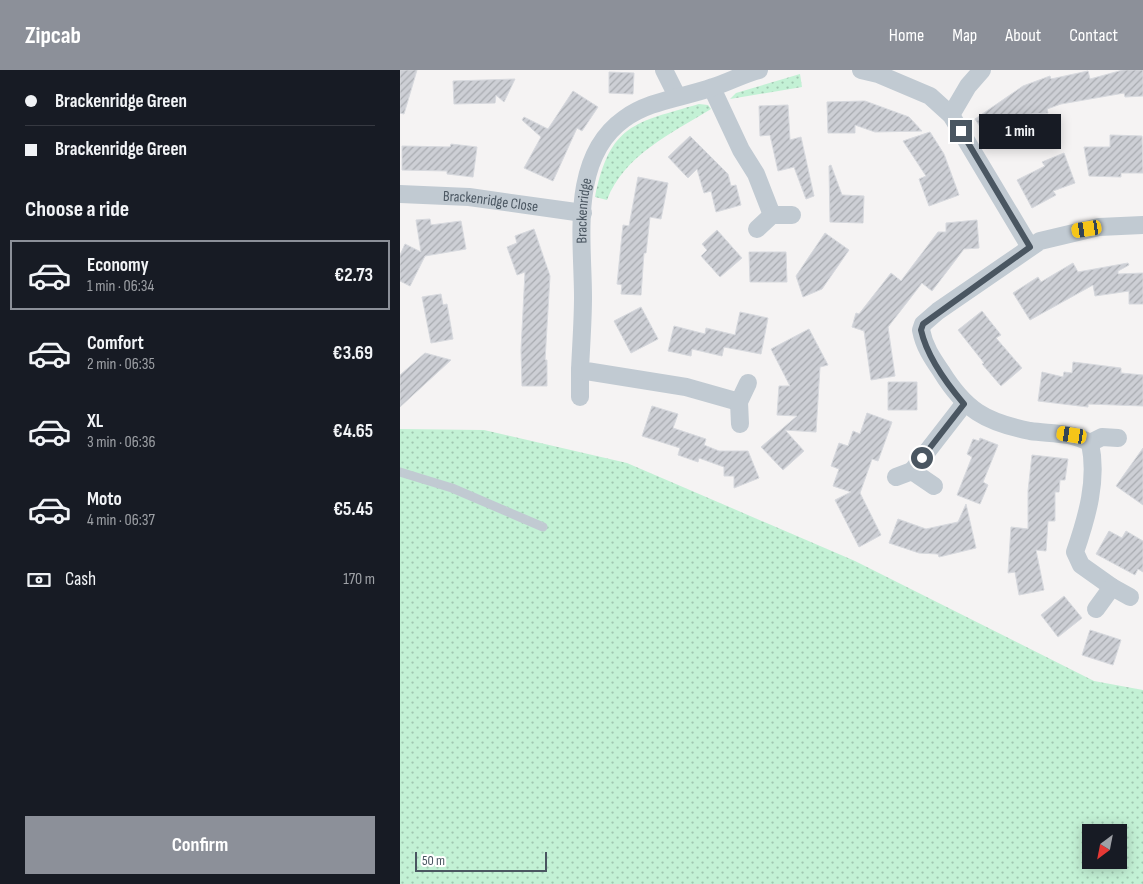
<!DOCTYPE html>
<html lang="en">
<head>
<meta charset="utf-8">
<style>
  :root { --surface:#171b24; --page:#20242c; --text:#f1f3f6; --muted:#9ea1a6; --line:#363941; --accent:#8c9099 }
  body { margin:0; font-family:"Sofia Sans Condensed",sans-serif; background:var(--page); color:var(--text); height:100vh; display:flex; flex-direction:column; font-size:19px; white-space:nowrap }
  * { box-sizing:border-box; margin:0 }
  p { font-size:16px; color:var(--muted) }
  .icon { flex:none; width:28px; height:28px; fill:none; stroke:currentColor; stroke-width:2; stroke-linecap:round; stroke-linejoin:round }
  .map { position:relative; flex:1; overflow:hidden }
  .sheet { display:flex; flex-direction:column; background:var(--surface); width:400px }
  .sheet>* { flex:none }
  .guide { display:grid; align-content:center; height:110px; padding:0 25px; background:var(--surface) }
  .needle { width:32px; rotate:212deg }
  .fabs { position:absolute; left:682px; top:754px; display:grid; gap:10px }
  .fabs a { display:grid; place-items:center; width:45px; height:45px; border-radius:0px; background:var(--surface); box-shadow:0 2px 12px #0003; font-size:25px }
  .scale { position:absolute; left:15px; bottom:12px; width:132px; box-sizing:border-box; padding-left:5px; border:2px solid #4a5661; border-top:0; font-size:14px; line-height:18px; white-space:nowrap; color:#4a5661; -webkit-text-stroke:4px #fff; paint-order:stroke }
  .end { position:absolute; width:22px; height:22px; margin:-11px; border:6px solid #4a5661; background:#fff; box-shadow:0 0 0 2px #fff }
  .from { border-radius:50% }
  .bubble { position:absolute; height:35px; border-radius:0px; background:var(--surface); box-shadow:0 2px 12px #0003; font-size:16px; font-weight:700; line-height:35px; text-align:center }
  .car { position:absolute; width:15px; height:30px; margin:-15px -8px; border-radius:6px; box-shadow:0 0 4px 1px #0007; background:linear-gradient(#f5c518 24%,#345 0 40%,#f5c518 0 76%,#345 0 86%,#f5c518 0) }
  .guide b { display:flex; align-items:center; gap:18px; height:48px; font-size:19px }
  .guide b+b { border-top:1px solid var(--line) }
  .guide i { width:12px; height:12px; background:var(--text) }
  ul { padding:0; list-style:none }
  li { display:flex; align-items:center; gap:15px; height:70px; margin:0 10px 8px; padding:0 15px; border:2px solid transparent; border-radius:0px }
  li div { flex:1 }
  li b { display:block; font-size:19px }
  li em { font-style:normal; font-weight:700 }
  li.active { border-color:var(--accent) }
  li>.icon { width:45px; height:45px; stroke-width:1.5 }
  h2 { padding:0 25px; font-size:22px; line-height:60px }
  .pay { display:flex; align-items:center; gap:12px; height:55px; padding:0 25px; font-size:19px }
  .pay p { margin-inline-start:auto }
  .button { display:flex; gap:10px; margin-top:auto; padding:10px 25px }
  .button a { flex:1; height:58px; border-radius:0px; background:var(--accent); color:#fff; font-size:20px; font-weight:700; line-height:58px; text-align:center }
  header { display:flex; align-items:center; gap:30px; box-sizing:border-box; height:70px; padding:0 25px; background:var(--accent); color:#fff }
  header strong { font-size:24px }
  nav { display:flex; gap:28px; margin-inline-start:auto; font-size:18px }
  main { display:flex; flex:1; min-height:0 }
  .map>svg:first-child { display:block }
</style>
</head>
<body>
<header>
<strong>Zipcab</strong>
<nav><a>Home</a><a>Map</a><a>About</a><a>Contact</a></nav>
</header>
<main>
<section class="sheet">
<div class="guide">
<b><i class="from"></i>Brackenridge Green</b>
<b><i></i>Brackenridge Green</b>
</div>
<h2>Choose a ride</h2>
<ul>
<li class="active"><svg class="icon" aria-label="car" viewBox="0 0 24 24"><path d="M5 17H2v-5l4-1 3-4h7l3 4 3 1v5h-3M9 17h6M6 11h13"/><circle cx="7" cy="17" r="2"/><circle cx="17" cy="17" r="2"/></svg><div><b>Economy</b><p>1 min · 06:34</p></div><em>€2.73</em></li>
<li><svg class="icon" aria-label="car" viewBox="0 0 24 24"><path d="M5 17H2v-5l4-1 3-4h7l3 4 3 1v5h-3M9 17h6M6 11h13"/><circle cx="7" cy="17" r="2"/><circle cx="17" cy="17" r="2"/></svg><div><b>Comfort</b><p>2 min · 06:35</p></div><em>€3.69</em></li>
<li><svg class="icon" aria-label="car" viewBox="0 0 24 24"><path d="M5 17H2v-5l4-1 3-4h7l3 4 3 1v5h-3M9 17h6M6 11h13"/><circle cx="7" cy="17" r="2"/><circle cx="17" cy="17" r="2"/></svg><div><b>XL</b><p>3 min · 06:36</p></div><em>€4.65</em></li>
<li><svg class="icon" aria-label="car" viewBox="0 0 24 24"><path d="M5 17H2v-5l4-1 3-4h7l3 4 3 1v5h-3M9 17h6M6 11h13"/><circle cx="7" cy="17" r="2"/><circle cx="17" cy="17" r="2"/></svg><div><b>Moto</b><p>4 min · 06:37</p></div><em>€5.45</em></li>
</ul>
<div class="pay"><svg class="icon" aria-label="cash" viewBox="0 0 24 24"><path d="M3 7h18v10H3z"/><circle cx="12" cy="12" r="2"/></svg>Cash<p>170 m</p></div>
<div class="button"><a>Confirm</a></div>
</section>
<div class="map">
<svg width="743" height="814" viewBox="0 0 743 814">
  <defs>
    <pattern id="grass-dots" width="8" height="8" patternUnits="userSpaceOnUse" patternTransform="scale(1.25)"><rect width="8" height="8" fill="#c3f1d5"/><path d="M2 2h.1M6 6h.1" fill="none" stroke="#a0c6b0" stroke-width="1.8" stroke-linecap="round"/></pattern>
    <pattern id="building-hatch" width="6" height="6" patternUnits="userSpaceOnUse" patternTransform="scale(1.25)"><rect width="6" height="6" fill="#cdcfd5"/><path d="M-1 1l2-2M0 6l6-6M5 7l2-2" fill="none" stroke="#a8abb0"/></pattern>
  </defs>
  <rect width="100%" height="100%" fill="#f5f3f3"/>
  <path fill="url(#grass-dots)" fill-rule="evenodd" d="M400,4L402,17L330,29L336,23Z
    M299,34L308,35L311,39C272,63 224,85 207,130L195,127C210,54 234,53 299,34Z
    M0,359L84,360L227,393L455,491L694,611L743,620V814H0ZM691,762H719V790H691Z"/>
  <path fill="url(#building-hatch)" stroke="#d7d9de" d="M0,0H17L4,44L0,43Z
    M723,0H743V26L725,27L724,23L661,34L647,39L648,43L630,44V52L605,58L606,60L589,71L575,49L623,16L650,6L651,9L688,1L690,9Z
    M209,2L234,3L233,24L209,23Z
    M115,9L104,32L96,25L95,33L54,34L53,11Z
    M173,21L198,37L182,61L177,58L153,111L124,98L141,67L122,50L124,47L148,59Z
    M465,31L509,47L522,61L475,62L455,55V63H428L427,32Z
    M388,35L390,70L401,67L414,126L406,129L394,97L378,101L370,65L360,66L359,36Z
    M530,62L544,84L559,125L529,136L519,109L526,106L503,71Z
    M710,65L742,66L743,103H721V107L689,106L684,77H710Z
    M290,66L328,104L331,116L336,115L341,135L316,142L311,121L304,123L297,99L288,108L268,87Z
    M51,74L77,77L73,107L47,104V101L2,100V76L50,77Z
    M664,83L675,113L653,121L656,125L632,138L617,110L645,96L642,92Z
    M431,95L442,125L464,126L463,153L430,152L429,96Z
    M238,107L268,113L261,149L250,147L246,183H244L241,225L221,224L222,215L217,214L223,155L229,156Z
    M30,149L31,155L61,151L66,179L25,186L10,216L0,211V185L5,174L21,182L16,150Z
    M577,150L579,178L564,179L532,221L522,213L488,257L495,306L471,310L464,261L452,257L456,243L459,244L491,203L501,211L538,162H546V153Z
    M134,159L150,206L145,290H147V316H122L121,280L125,202L117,205L107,177L117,173L115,166Z
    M317,160L342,188L320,207L301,186L307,180L302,174Z
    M425,163L449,180L422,219L403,227L396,206Z
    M349,182H386L387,212H350Z
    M673,193L678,202L728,193L729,195L718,201V204L743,203V234H729V221L695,226L693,215L630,250L613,223L638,207L641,212Z
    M41,224L43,235L47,234L53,269L31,273L22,227Z
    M241,237L258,269L231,283L214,251Z
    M582,241L601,265L596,268L622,298L601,316L582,294L584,293L558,260Z
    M340,242L368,248L361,284L324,277L322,286L292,279L291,286L268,281L274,256L305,264L306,258L335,265Z
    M409,259L428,295L420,297L416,362L385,360L404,381L383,400L361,377L397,346L377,345L379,316H390L371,279Z
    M25,283L51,290L0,337V305Z
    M673,292L721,298V303L743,305V336L688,334V337L638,331L642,302L663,307L664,302L672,303Z
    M488,312H517V340H488Z
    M252,336L278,344L273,358L306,369L304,375L319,381H348L359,408L334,418V406H324V397L299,388L298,392L278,385L280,378L242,366Z
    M467,343L492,352L478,391L472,389L460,423L481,465L459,477L435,430L451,422L433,416L439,399L431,396L439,373L448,376L453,361L460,364Z
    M580,368L598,375L583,412L588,415L580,434L557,425L572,387L567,384L573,369L579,371Z
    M743,378V435L716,416Z
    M632,385L668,389L665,410H660L659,422H655V451H648L646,481L636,480L644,520L619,525L615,502L608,503L611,457L628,459V421Z
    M566,434L576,478L539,487L538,484L519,483L489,473L498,449L526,459L558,452Z
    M709,461L722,468L726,461L743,471V502L738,499L735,505L696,484Z
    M664,526L682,548L658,567L641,545Z
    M690,560L721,570L713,595L682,585Z"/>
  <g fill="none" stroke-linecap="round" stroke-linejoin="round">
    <path stroke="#c1cad2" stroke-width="9" d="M0,402L52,418L143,457"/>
    <g stroke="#c1cad2" stroke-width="18">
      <path d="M264,0L277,26"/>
      <path d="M461,0L478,4L530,26L551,45L630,177"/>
      <path d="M312,18L341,80L356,104L372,145"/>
      <path d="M551,45L568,16L582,0"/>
      <path id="s1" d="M0,124L69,127L183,143"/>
      <path d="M357,159L372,145H392"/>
      <path d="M180,327V300"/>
      <path id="s2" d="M339,332L286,317L180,300C181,276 183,251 183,227C183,170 169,88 224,49C250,30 283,28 313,17C329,12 343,4 359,0"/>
      <path d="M340,354L339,332L348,313"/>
      <path d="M690,373L702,367L718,368"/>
      <path d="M512,401L564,334"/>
      <path d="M496,407L512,401L534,416"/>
      <path d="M712,517L681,495L675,482C687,447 698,410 690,373C671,362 651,364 630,361C585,352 565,340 541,301C532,288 524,276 521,260L523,254L538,241L640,171L699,157L743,155"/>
      <path d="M696,539L712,517L730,527"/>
    </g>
  </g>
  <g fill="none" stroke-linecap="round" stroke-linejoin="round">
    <path stroke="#4a5661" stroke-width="6" d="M522,388L564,334C547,314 527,287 521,260L523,254L630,177L561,61"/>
  </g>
  <g text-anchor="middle" stroke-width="4" stroke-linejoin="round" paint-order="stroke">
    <g font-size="15" fill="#4a5661" stroke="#fff">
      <text dy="5" stroke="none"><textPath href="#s1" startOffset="91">Brackenridge Close</textPath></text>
      <text dy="5" stroke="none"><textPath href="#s2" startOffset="322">Brackenridge</textPath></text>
    </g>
  </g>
</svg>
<div class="fabs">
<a><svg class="needle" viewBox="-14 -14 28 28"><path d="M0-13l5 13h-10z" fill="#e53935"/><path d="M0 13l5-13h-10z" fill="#9ea1a6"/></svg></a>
</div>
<div class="scale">50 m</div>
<i class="end from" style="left:522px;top:388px"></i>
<i class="end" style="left:561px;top:61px"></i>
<div class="bubble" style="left:579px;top:44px;width:82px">1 min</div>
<i class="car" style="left:687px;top:159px;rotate:261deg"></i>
<i class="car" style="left:672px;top:365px;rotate:279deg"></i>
</div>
</main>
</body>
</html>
